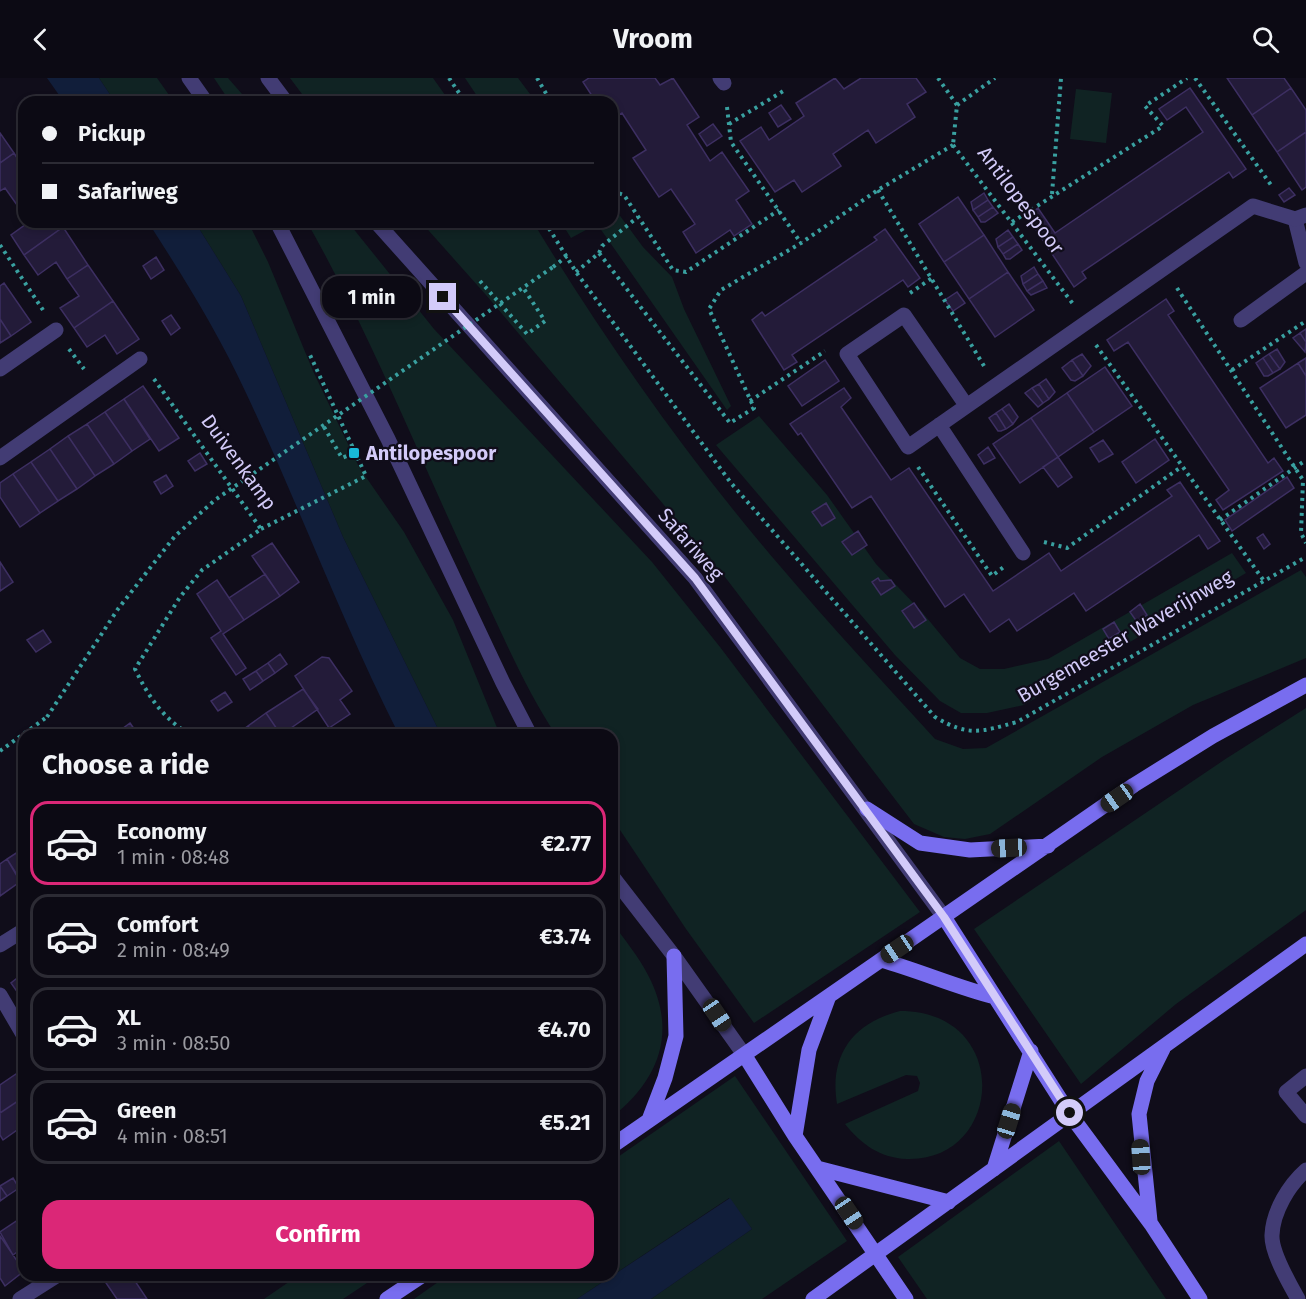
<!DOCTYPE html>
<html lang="en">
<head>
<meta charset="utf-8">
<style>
  :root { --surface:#0c0a14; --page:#1a1822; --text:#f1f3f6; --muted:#9a9aa0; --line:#2c2b34; --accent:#db2777 }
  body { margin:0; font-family:"Fira Sans",sans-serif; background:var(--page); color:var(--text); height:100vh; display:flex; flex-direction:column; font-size:22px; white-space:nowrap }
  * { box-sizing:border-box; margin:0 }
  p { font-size:20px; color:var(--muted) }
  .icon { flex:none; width:33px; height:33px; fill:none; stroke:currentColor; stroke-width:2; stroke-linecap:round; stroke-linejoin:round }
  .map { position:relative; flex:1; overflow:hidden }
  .sheet { position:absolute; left:18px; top:651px; width:600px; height:552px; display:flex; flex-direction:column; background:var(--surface); border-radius:18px; box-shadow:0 3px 9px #0003,0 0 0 2px var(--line) }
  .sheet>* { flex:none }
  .guide { position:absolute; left:18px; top:18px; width:600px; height:132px; border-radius:18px; box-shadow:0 3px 9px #0003,0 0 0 2px var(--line); display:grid; align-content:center; height:132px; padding:0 24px; background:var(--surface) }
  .end { position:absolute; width:27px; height:27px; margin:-14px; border:8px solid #d3cbf9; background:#111; box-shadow:0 0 0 3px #111 }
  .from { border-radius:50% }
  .bubble { position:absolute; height:42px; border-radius:18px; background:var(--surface); box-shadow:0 3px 9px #0003,0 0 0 2px var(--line); font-size:20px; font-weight:700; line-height:42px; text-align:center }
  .car { position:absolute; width:18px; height:36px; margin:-18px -9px; border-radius:8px; box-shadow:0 0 4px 2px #0007; background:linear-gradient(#222 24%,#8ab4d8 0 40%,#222 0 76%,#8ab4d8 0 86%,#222 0) }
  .guide b { display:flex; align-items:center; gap:21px; height:57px; font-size:22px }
  .guide b+b { border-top:2px solid var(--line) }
  .guide i { width:15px; height:15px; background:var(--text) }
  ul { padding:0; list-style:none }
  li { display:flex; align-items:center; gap:18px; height:84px; margin:0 12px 9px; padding:0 12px; border:3px solid var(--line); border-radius:18px }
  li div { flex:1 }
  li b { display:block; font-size:22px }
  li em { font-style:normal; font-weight:700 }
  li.active { border-color:var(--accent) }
  li>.icon { width:54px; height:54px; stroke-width:1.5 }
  h2 { padding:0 24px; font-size:27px; line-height:72px }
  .action { display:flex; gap:12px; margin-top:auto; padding:12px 24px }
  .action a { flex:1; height:69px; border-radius:18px; background:var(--accent); color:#fff; font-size:24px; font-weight:700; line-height:69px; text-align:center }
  header { display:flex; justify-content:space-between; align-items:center; height:78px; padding:0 24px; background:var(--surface); font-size:27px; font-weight:700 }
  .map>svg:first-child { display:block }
</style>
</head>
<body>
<header><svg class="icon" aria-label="back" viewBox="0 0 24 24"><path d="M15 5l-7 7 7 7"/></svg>Vroom<svg class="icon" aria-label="search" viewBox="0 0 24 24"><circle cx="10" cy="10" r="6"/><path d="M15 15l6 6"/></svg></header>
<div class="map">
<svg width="1306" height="1221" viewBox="0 0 1306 1221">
  <rect width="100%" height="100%" fill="#100d1a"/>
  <path fill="#102323" d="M99,0H157L174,24H115Z
    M214,0H228L249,24H230Z
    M290,0H433L450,24H308Z
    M465,0H518L536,24H481Z
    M1076,11L1112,15L1106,65L1070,61Z
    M612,127L643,169L672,199L684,231L731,328L727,332L597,146L571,160L561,144H612Z
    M195,144H248L268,184L313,293L359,389L404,454L453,542L500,657H441L343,459L241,218Z
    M307,144H348L434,251L652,484L720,569L920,834L754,945L686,851L612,740V657H556C524,609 502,555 477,503C421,383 372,259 307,144Z
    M421,144H533C606,264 688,381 780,488C830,547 883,604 935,661L963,671L986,670L1301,492L1306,499V580L1193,627L1102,679L990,756L965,761L944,759L914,746L725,499L486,217Z
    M759,338L827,417L876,486L922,534L960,580L980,591H1004L1048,581L1232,475L1246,495L1024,627L987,635H961L940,623L895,577L716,367Z
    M1306,630V832L1176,926L1081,1006L974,851L1227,680Z
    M612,844C624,861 639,879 648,897C678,954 659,1002 612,1039Z
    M900,933C1013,933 1004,1084 907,1081C880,1080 861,1066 845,1046L918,1013L920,1005L917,998L906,997L837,1026C829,977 853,945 900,933Z
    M735,998L847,1163L762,1221H651L752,1151L729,1120L577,1221H414L448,1197H612V1083Z
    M1059,1063L1166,1221H927L898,1179Z
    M299,1197H379L343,1221H264Z"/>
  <path fill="#111e3a" d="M47,0H99L115,24H64Z
    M148,144H195L241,218L343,459L441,657H399C343,546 300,430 247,317C219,256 184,200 148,144Z
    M730,1120L752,1151L651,1221H577Z"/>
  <path fill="#231b39" stroke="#3d2f62" stroke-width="1.5" d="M589,0H655L660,7L673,0L699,39L687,47L710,83L722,74L749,113L736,122L752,146L734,158L730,152L696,175L683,154L695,146L671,111L659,119L633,80L646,72L622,35L612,41V24H596L583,4Z
    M835,0L844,11L861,0H916L926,14L907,26L915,39L876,65L868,52L833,76L841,88L802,114L794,102L775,114L740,63L761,49L769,62L804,38L796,25Z
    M1227,0H1284L1291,10L1252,37Z
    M1190,10L1246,91L1233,100L1229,94L1082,194L1086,200L1074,209L1027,138L1038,130L1055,155L1203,54L1186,29L1167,42L1159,31Z
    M1291,10L1306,32V54L1277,74L1252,37Z
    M781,27L791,41L778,49L769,35Z
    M713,46L722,58L707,68L699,56Z
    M1306,54V109L1302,112L1277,74Z
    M0,55L14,75L0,85Z
    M14,75L24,91V122L17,127L5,110L0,113V85Z
    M1289,110L1295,117L1284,124L1279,117Z
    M984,115L988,122L973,132L971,124Z
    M958,119L984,157L944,184L919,146Z
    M24,122V137L17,127Z
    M988,122L993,129L978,139L973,132Z
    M993,129L998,135L985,144H981L978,139Z
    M29,144H60L63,149L24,177L11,157Z
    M63,149L88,187L67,201L56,184L38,197L24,177Z
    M885,151L920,200L908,209L903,202L792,277L797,284L784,292L752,242L762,234L765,238L877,162L874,159Z
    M1008,152L1013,159L998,169L996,161Z
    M984,157L1008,194L969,221L944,184Z
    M1013,159L1018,166L1003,176L998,169Z
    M1018,166L1022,172L1010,181H1006L1003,176Z
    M156,179L164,192L151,201L143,188Z
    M88,187L113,223L74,250L60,230L79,218L67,201Z
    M1034,189L1038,196L1023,206L1021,198Z
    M1008,194L1034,232L995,259L969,221Z
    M1038,196L1043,203L1027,213L1023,206Z
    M1043,203L1047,210L1031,217L1027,213Z
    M4,205L31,244L11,258L0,241V208Z
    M957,214L965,225L953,233L945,222Z
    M1166,221L1174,233L1168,237L1268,385L1274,380L1283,393L1223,432L1216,422L1229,412L1128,264L1114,273L1107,262Z
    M113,223L139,261L117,276L105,257L87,269L74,250Z
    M171,237L180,250L171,257L162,243Z
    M0,241L11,258L0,265Z
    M1306,251V264L1300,255Z
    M1300,255L1306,264L1305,274L1293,260Z
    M1277,271L1285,284L1280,291L1269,276Z
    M1082,276L1091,288L1083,298L1072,282Z
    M1269,276L1280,291L1273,295L1263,280Z
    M1263,280L1273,295L1268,298H1264L1256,285Z
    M1306,280V298L1298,285Z
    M825,282L839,303L802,328L788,308Z
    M1072,282L1083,298L1075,303L1071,302L1062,290Z
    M1298,285L1306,298V337L1286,350L1260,310Z
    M1105,289L1132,328L1094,354L1067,315Z
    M1046,301L1055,314L1049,321L1039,306Z
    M1039,306L1049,321L1043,325L1032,310Z
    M143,308L179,360L159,373L124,321Z
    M844,310L851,320L841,329L891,402L909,390L993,513L1049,475L1061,493L1172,418L1167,412L1180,404L1220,463L1208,471L1199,457L1086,533L1074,515L1017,553L1009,541L990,554L964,516L945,529L871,418L852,430L801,355L798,357L790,346Z
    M1032,310L1043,325L1038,329L1025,315Z
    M1067,315L1094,354L1058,379L1031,340Z
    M124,321L150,361L132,373L105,334Z
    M1009,326L1018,339L1013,346L1002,331Z
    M1002,331L1013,346L1006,351L996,335Z
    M105,334L132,373L114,386L87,346Z
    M996,335L1006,351L1001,353H998L989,340Z
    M1031,340L1058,379L1020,405L993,366Z
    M87,346L114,386L95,398L68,358Z
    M68,358L95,398L77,411L50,371Z
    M1155,361L1169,382L1136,405L1122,384Z
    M1103,362L1113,376L1099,384L1090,370Z
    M988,369L995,380L984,386L978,377Z
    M50,371L77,411L58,423L31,384Z
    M200,375L207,386L195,393L188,383Z
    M1058,379L1072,399L1058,409L1043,389Z
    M31,384L58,423L40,435L13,396Z
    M13,396L40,435L20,449L0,419V405Z
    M166,397L173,408L161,416L154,404Z
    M1287,399L1294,410L1232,453L1225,442Z
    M826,425L835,440L822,448L812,434Z
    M858,453L867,467L852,477L842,464Z
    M1263,456L1270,466L1264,471L1257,460Z
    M272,465L299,504L280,518L252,478Z
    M0,484L13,504L0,513Z
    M265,496L280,518L244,542L229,520Z
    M878,500L880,503L891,502L895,508L881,517L872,504Z
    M217,502L244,542L223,556L246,590L236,597L211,560L221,553L197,516Z
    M914,525L926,542L914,550L902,533Z
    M1140,526L1147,537L1137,544L1130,534Z
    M1114,544L1120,554L1109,561L1103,551Z
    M43,552L51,564L36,574L27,562Z
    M280,576L287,586L275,595L268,585Z
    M322,579L329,580L352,613L340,622L350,636L329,650L295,598Z
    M268,585L275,595L263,603L256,593Z
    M256,593L263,603L250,612L243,601Z
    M303,611L318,631L281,657L266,635Z
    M225,614L232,624L218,633L211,623Z
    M266,635L281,657H282H254L248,648Z
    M130,645L137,655L120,657L118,654Z
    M248,648L254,657H235Z
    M360,651L364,657H351Z
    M24,770V810L7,781Z
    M7,781L21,803L0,818V786Z
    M21,897L24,911L18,915L11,905Z
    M16,996L24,1008V1019L0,1035V1007Z
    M24,1019V1047L3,1062L0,1057V1035Z
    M13,1100L19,1110L7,1118L0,1108Z
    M0,1108L7,1118L0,1123Z
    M24,1138V1169L13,1177L0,1154Z
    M0,1158L24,1193L5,1208L0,1200Z
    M104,1197H131L147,1221H117L102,1199Z"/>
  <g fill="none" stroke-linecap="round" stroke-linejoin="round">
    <path stroke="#39a0a0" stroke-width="4" stroke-dasharray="3 4.5" stroke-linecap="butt" d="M449,0L465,24
      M537,0L551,24
      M938,0L957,27L953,67
      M1195,0L1271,107
      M957,27L995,0
      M727,29L731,64L801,165
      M729,46L785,12
      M953,67L1073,226
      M878,112L984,288
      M612,113L624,117L673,192L686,194L779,132
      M1052,116L1061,0
      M545,144L576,194L731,405L935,639C969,659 980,654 1017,644L1306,479
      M1012,144L1163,48L1145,28L1187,0
      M0,167L43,232
      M599,175L602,168L638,139
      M553,189L567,178
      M576,194L599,175L730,345L754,330L709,231L721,212L801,165L878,112L953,67
      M480,203L527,256L545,243L522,208
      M1177,210L1303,402L1301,455L1306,465
      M910,215L932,200
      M1096,267L1264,503
      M69,271L84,291
      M1232,292L1306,243
      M154,301L261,451L202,492L180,519L135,591C148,618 164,642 191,657
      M750,323L825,273
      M324,349L342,380L354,375
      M918,389L992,498L1005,488
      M1220,442L1306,382
      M261,451L366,398L310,277
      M1044,464L1067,470L1181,389
      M0,673L47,639"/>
    <path stroke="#423c74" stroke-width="15" d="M1295,141L1306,185
      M1241,242L1306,195
      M1306,998L1286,1014L1306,1038
      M1298,1221C1289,1205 1271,1174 1272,1157C1273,1133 1289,1107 1306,1092"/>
    <path stroke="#423c74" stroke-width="15" d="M720,0L724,5
      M0,291L56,252
      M966,327L904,237L847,276L908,369L1253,128L1295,141L1306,137
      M939,347L1023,475
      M0,380L140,281
      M0,867L24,852
      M0,917L24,958
      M20,1221L58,1197"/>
    <path stroke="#423c74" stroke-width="15" d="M189,0L206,24
      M268,0L286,24
      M277,144L388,361L503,605L530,657
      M376,144L695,500L944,839
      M612,798L674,878L745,978"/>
    <path stroke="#786def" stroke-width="15" d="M867,731L920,765L970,772L1048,768
      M944,839L1069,1035L1151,1146L1200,1221
      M881,882C920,893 956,909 995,919
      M745,978L795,1058L906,1221
      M649,1042L665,1000L676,958L674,878
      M795,1058L809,972L829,918
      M612,1068L1134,707L1213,658L1306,607
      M817,1090L949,1124
      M994,1091L1031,973
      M1150,1143L1139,1036L1147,1003L1163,971
      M387,1221L423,1197
      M813,1221L1306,866"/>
    <path stroke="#39a0a0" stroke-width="4" stroke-dasharray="3 4.5" stroke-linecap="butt" d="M47,639L118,531L175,458L215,422L553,189"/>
  </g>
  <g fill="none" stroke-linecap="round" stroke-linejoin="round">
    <path stroke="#d3cbf9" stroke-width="8" d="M443,219L695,500L944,839L1070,1035"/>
  </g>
  <rect fill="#18b9d9" stroke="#100d1a" stroke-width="2" x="348" y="369" width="12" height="12" rx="3"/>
  <g text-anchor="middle" stroke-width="4.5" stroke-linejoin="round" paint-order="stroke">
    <g font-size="20" fill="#d3cbf9" stroke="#100d1a">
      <text transform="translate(1021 122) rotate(53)" y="7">Antilopespoor</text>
      <text transform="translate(239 384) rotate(54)" y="7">Duivenkamp</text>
      <text transform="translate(691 466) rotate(49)" y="7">Safariweg</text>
      <text transform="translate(1125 558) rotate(-30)" y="7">Burgemeester Waverijnweg</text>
    </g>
    <g font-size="20" font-weight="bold" fill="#d3cbf9" stroke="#100d1a" text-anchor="start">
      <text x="366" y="382">Antilopespoor</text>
    </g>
  </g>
</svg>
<i class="end from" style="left:1070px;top:1035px"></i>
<i class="end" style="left:443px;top:219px"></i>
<div class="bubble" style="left:322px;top:198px;width:99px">1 min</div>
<i class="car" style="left:1117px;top:720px;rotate:235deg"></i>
<i class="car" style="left:1009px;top:770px;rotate:267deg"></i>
<i class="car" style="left:897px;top:871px;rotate:236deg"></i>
<i class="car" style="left:717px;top:937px;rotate:146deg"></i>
<i class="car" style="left:1009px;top:1043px;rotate:17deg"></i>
<i class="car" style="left:1141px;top:1079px;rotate:356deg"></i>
<i class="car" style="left:849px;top:1135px;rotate:146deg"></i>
<div class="guide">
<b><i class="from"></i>Pickup</b>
<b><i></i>Safariweg</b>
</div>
<section class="sheet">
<h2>Choose a ride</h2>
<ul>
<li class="active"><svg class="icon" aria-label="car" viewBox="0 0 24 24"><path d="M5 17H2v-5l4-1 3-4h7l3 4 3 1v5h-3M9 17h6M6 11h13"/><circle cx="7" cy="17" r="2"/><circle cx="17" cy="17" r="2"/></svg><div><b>Economy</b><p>1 min · 08:48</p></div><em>€2.77</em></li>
<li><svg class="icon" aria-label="car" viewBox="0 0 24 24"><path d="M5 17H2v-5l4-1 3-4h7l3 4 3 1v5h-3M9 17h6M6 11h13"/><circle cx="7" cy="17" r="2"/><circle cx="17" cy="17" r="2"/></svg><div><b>Comfort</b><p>2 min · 08:49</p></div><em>€3.74</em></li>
<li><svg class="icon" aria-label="car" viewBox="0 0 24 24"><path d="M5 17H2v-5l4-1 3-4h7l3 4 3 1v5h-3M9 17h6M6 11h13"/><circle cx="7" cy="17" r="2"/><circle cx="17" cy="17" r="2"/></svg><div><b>XL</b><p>3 min · 08:50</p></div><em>€4.70</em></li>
<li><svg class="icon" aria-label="car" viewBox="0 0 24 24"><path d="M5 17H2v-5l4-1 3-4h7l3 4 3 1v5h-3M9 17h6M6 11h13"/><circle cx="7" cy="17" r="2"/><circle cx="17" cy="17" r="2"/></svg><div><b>Green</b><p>4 min · 08:51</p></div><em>€5.21</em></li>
</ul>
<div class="action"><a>Confirm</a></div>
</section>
</div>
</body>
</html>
